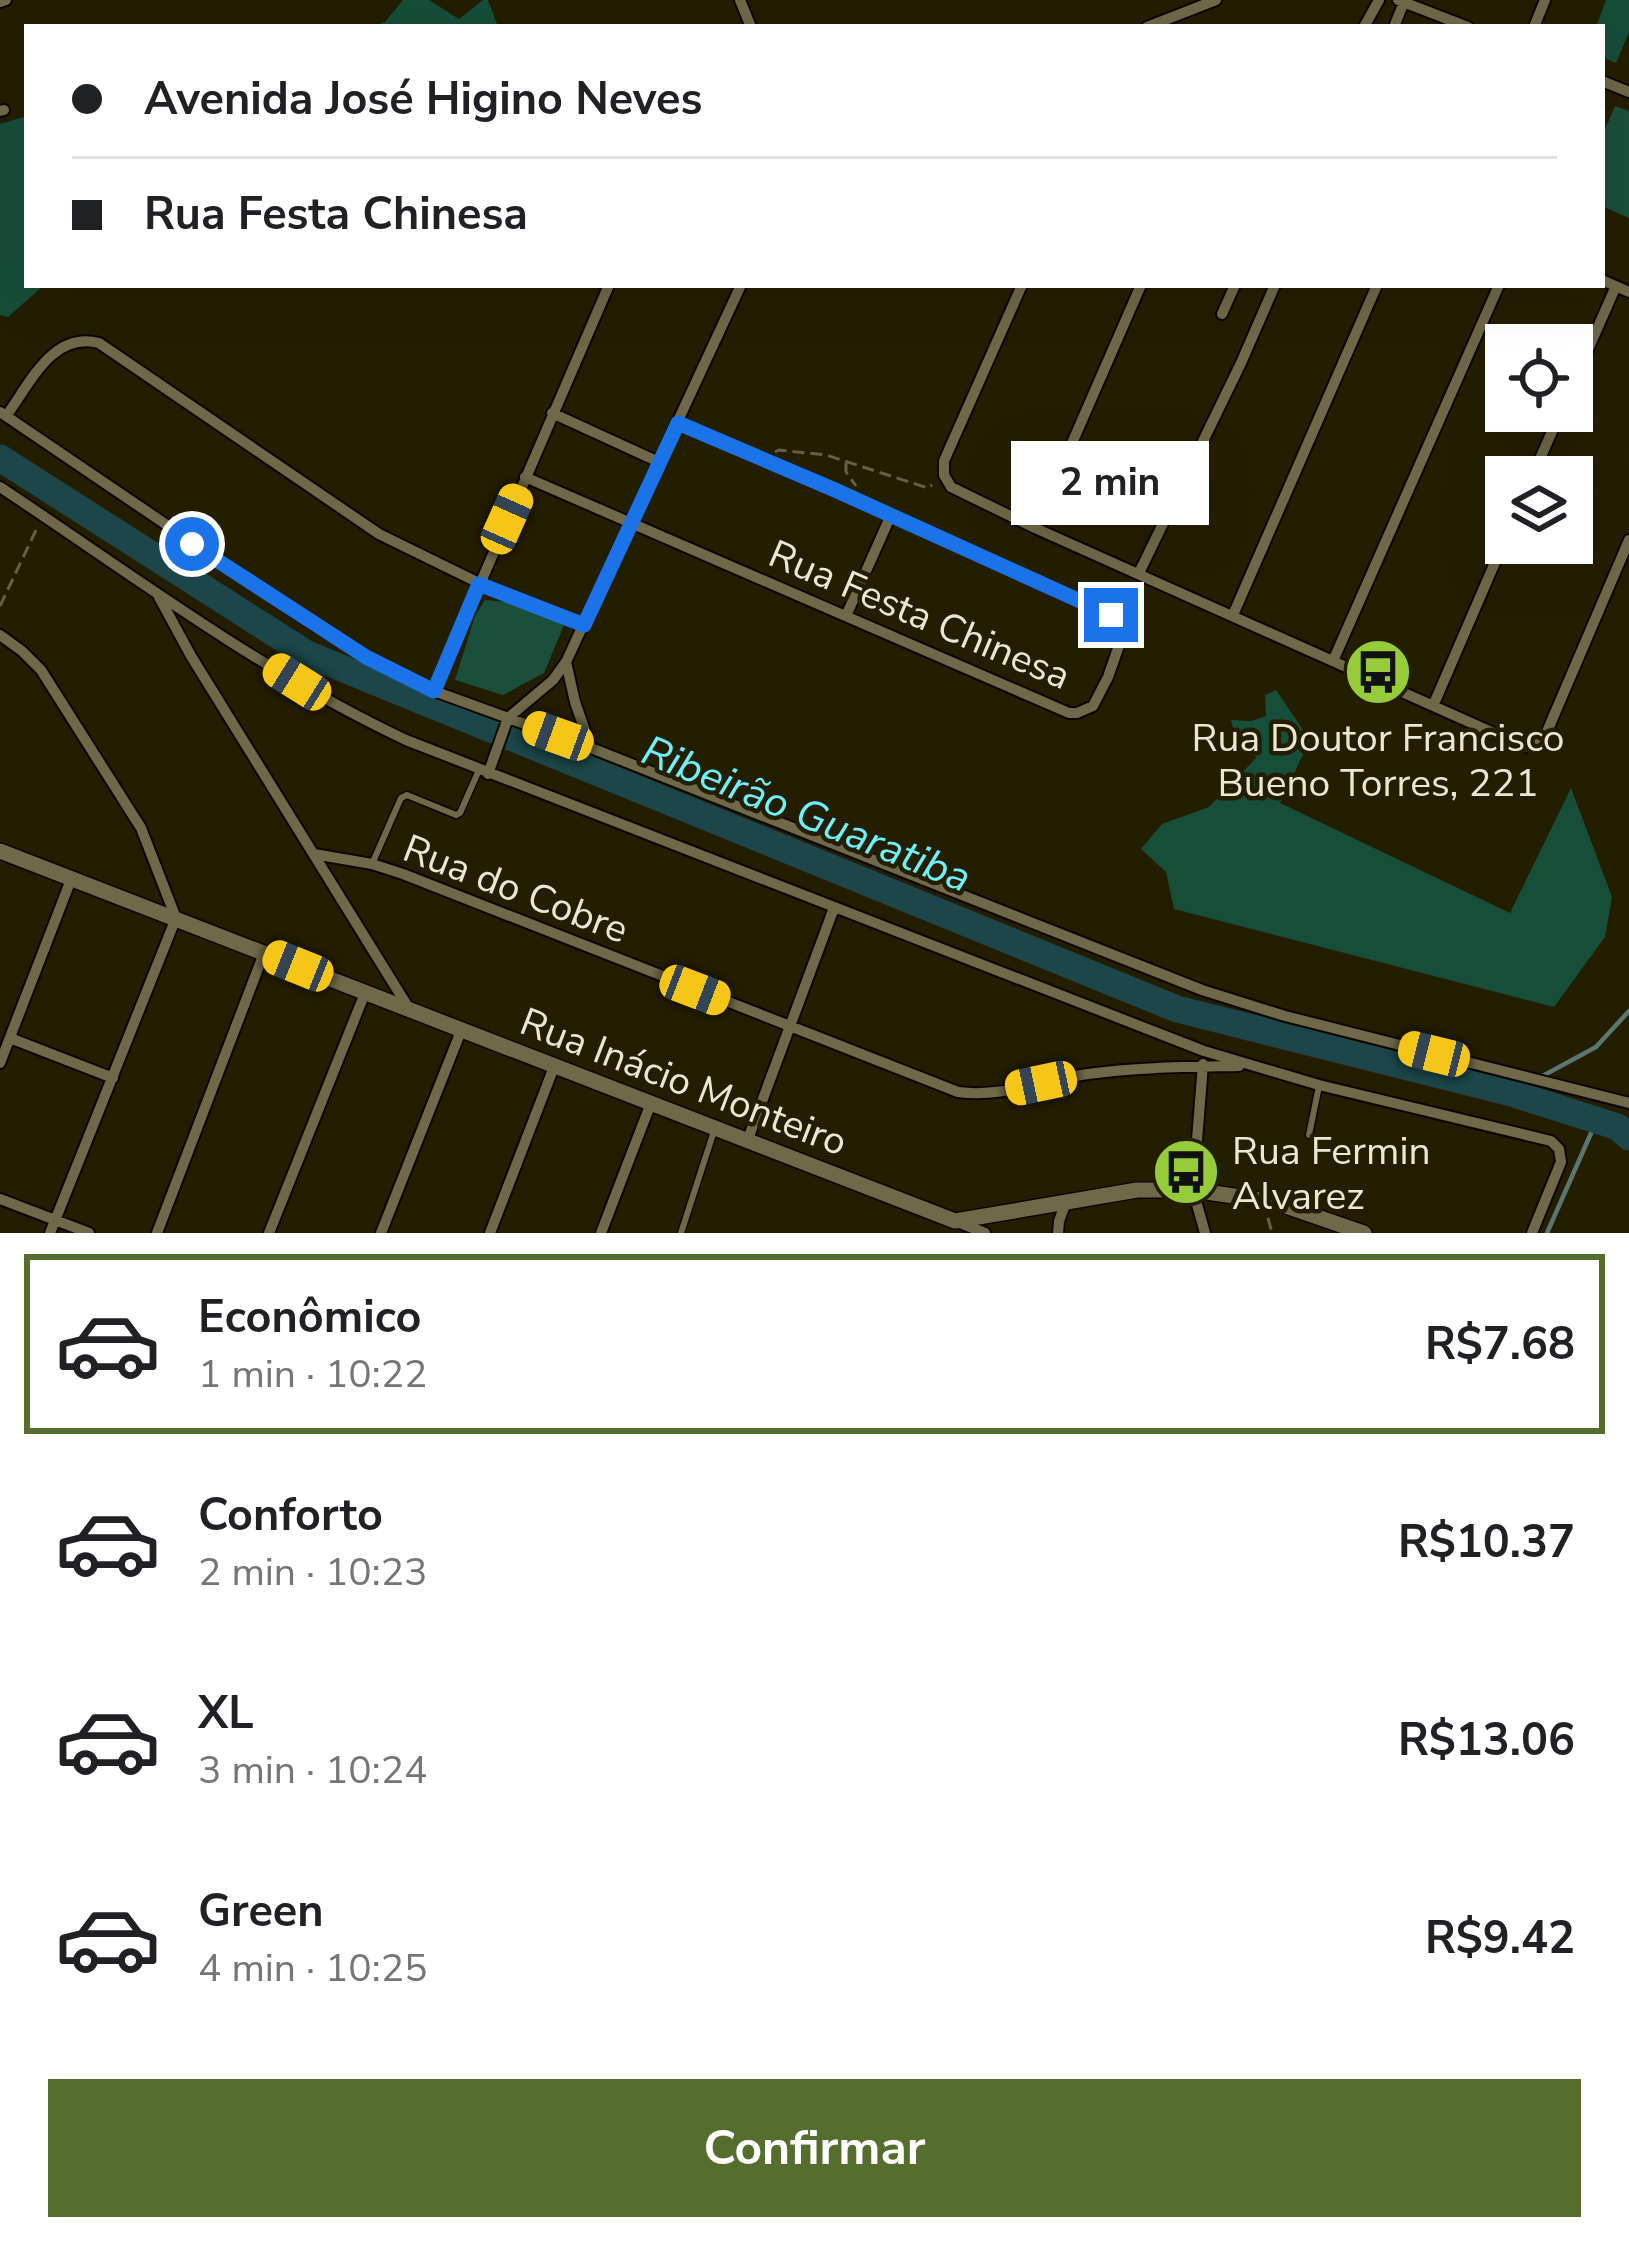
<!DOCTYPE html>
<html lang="pt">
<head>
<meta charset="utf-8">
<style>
  :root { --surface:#fff; --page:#f2f2f2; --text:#202124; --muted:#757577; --line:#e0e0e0; --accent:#556e2e }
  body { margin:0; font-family:"Nunito Sans",sans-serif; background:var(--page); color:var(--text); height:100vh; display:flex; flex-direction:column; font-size:45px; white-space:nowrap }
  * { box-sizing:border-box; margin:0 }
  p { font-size:39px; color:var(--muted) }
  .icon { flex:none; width:66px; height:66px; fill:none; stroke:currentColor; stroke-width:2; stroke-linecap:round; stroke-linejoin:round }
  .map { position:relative; height:1233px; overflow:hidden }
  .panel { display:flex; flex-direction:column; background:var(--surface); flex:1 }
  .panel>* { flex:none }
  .top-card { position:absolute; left:24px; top:24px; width:1581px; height:264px; border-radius:0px; box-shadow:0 12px 48px #0002; display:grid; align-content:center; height:264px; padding:0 48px; background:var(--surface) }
  .tools { position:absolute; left:1485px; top:324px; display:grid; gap:24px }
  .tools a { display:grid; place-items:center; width:108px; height:108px; border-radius:0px; background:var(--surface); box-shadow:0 12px 48px #0002; font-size:60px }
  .end { position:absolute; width:54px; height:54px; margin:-27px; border:15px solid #1a73e8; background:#fff; box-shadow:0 0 0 6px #fff }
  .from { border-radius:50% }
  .bubble { position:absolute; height:84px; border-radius:0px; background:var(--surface); box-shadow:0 12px 48px #0002; font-size:39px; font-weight:700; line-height:84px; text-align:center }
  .car { position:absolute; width:36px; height:72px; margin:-36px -18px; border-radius:15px; box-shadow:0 0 9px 3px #0007; background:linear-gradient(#f5c518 24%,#345 0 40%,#f5c518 0 76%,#345 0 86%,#f5c518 0) }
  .top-card b { display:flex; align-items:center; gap:42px; height:114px; font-size:45px }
  .top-card b+b { border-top:3px solid var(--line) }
  .top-card i { width:30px; height:30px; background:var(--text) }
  ul { padding:21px 0 0; list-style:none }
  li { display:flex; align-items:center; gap:36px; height:180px; margin:0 24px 18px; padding:0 24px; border:6px solid transparent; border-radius:0px }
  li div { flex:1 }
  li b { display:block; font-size:45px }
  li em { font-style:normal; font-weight:700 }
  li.on { border-color:var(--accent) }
  li>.icon { width:108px; height:108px; stroke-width:1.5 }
  .cta { display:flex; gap:24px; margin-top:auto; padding:24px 48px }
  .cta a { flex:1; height:138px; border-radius:0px; background:var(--accent); color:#fff; font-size:48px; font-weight:700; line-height:138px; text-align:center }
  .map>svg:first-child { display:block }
</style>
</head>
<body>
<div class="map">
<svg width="1629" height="1233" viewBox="0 0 1629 1233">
  <rect width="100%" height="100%" fill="#241e01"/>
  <path fill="#1a503b" d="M1615,106L1629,111V218L1602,206V136Z
    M485,600L519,603L564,625L544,673L503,695L455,680L475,616Z"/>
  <path fill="#164e39" d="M403,0H429L459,19L483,0H488L498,27H371L385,22Z
    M1606,0H1629V32L1616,63L1602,57V27H1596Z
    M27,116V285H51L42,287L8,317L0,315V124Z
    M1276,690L1310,740L1280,803L1510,913L1571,788L1612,897L1605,937L1554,1007L1174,909L1166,872L1141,849L1162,824L1209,807L1257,757L1238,747L1231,720L1251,721L1266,716L1265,695Z"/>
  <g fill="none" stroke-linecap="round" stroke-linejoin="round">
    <path stroke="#5a7673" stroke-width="4.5" d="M1511,1093L1596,1047L1629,1011
      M1547,1233L1596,1122"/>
    <path stroke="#1c4649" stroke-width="27" d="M0,458L307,654L1177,1009L1511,1093L1618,1127L1629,1137"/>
    <defs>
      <path id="lane" d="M372,864L401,798L407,795L456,815L460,813L479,770
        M1309,1135L1319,1086
        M681,1233L715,1128"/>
      <path id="street" d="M740,0L751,27
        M1398,0L1468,27
        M0,2L6,0
        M1147,27L1216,0
        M1364,27L1379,0
        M1394,27L1404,2
        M1534,27L1545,0
        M1602,81L1629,92
        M0,111L4,110
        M1602,280L1629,292
        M1022,285L944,461V475L951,487L1035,528L1525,747L1543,741L1629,540
        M1222,314L1235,285
        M1572,386L1616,286
        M0,412L307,620L366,657L434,691L591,748L1202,990L1285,1016L1629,1103
        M552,413L661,463
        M6,416C30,384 52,331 99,343L379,534L479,583L584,625
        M525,477L1069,713H1077L1093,706L1108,677L1122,637L1118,621L1111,615L835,490L678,423
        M1532,477L1561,411
        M0,487C133,575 261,672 406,740L1204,1051L1319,1085L1551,1141L1559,1149L1561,1162L1532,1233
        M1035,528L1141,285
        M1139,573L1241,363L1275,285
        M159,597L191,656L408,1007
        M1233,615L1377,285
        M846,616L891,515
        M0,635L22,651L41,670L141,828L176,918L50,1233
        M1333,661L1499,285
        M566,662L575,702L591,748
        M434,691L609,285
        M1433,706L1506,537
        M488,774L508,718L553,680L566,662L741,285
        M314,854L372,864L403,874L958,1092C1002,1098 1045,1080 1088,1074C1138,1067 1188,1067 1239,1066
        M10,1038L113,1078
        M0,1063L72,877
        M1203,1064L1193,1190L1205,1233
        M748,1139L834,908
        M0,1199L89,1233
        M955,1221L985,1233
        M157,1233L264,953
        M269,1233L365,993
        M381,1233L461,1031
        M490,1233L554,1067
        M601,1233L651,1103
        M1058,1233L1059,1221L1066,1202"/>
      <path id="secondary" d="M0,851L955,1221L1137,1190H1193L1274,1202L1364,1233"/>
    </defs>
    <use href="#lane" stroke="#0d0700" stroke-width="9"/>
    <use href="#street" stroke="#0d0700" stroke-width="14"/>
    <use href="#secondary" stroke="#0d0700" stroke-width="18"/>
    <path stroke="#645f46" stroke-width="3" stroke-dasharray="12 6" stroke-linecap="butt" d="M775,452L779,450L826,455L928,488L932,485
      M846,463V472L856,486
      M0,606L38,526
      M1268,1218L1272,1233"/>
    <use href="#lane" stroke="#6f6949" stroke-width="6"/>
    <use href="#street" stroke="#6f6949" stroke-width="10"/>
    <use href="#secondary" stroke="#6f6949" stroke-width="15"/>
  </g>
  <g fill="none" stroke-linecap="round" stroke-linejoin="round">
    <path stroke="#1a73e8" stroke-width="15" d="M192,544L366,657L434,691L479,584L584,625L678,423L835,490L1111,615"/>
  </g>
  <defs>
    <symbol id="bus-disc" viewBox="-11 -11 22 22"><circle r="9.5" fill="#96cc3a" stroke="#241e01"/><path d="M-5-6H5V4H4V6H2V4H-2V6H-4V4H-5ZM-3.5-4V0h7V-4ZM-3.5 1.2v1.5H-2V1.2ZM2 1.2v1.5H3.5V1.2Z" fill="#111"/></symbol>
  </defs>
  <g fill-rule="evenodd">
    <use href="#bus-disc" x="1340" y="634" width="76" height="76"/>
    <use href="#bus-disc" x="1148" y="1134" width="76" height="76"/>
  </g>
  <g text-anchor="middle" stroke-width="9" stroke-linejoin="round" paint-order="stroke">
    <g font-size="39" fill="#eae7d5" stroke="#241e01">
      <text transform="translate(920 614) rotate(23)" y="14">Rua Festa Chinesa</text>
      <text transform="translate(516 888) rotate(21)" y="14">Rua do Cobre</text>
      <text transform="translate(684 1081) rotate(21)" y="14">Rua Inácio Monteiro</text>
    </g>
    <g font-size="39" fill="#eae7d5" stroke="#241e01">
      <text x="1378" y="751">Rua Doutor Francisco<tspan x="1378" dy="45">Bueno Torres, 221</tspan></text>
      <text x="1232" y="1164" text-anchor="start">Rua Fermin<tspan x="1232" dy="45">Alvarez</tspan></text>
    </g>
    <g font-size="42" font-style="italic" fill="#6df2fb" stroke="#241e01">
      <text transform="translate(807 813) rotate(22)" y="15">Ribeirão Guaratiba</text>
    </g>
  </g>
</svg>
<div class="tools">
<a><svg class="icon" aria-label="locate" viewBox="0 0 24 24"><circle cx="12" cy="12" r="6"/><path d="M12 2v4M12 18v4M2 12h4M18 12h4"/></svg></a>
<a><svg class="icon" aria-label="layers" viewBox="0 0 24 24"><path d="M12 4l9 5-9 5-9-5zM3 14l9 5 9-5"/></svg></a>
</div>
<i class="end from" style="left:192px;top:544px"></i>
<i class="end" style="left:1111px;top:615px"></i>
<div class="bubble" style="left:1011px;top:441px;width:198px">2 min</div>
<i class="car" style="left:507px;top:519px;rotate:24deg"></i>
<i class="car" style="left:297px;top:682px;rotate:302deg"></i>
<i class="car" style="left:558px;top:736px;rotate:290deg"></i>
<i class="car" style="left:298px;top:966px;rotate:292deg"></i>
<i class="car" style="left:695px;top:990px;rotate:111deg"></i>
<i class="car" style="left:1434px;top:1054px;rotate:284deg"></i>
<i class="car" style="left:1041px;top:1083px;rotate:258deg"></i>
<div class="top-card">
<b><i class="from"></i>Avenida José Higino Neves</b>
<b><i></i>Rua Festa Chinesa</b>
</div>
</div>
<section class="panel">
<ul>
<li class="on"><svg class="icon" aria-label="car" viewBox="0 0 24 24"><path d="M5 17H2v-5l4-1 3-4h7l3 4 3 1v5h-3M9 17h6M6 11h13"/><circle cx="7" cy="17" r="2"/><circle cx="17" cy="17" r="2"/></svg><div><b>Econômico</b><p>1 min · 10:22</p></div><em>R$7.68</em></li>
<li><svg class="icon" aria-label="car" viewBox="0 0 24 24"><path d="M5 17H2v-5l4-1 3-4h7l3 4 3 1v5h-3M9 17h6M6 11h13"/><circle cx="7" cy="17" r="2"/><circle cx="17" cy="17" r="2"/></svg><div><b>Conforto</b><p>2 min · 10:23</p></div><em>R$10.37</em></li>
<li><svg class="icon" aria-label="car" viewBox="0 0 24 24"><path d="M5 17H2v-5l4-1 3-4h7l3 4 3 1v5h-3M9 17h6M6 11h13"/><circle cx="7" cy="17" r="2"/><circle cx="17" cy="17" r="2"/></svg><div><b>XL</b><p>3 min · 10:24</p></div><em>R$13.06</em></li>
<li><svg class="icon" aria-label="car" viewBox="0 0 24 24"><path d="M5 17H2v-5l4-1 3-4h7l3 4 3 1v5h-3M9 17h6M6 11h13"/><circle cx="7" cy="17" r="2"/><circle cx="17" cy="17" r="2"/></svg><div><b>Green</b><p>4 min · 10:25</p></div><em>R$9.42</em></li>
</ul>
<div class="cta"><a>Confirmar</a></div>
</section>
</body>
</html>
